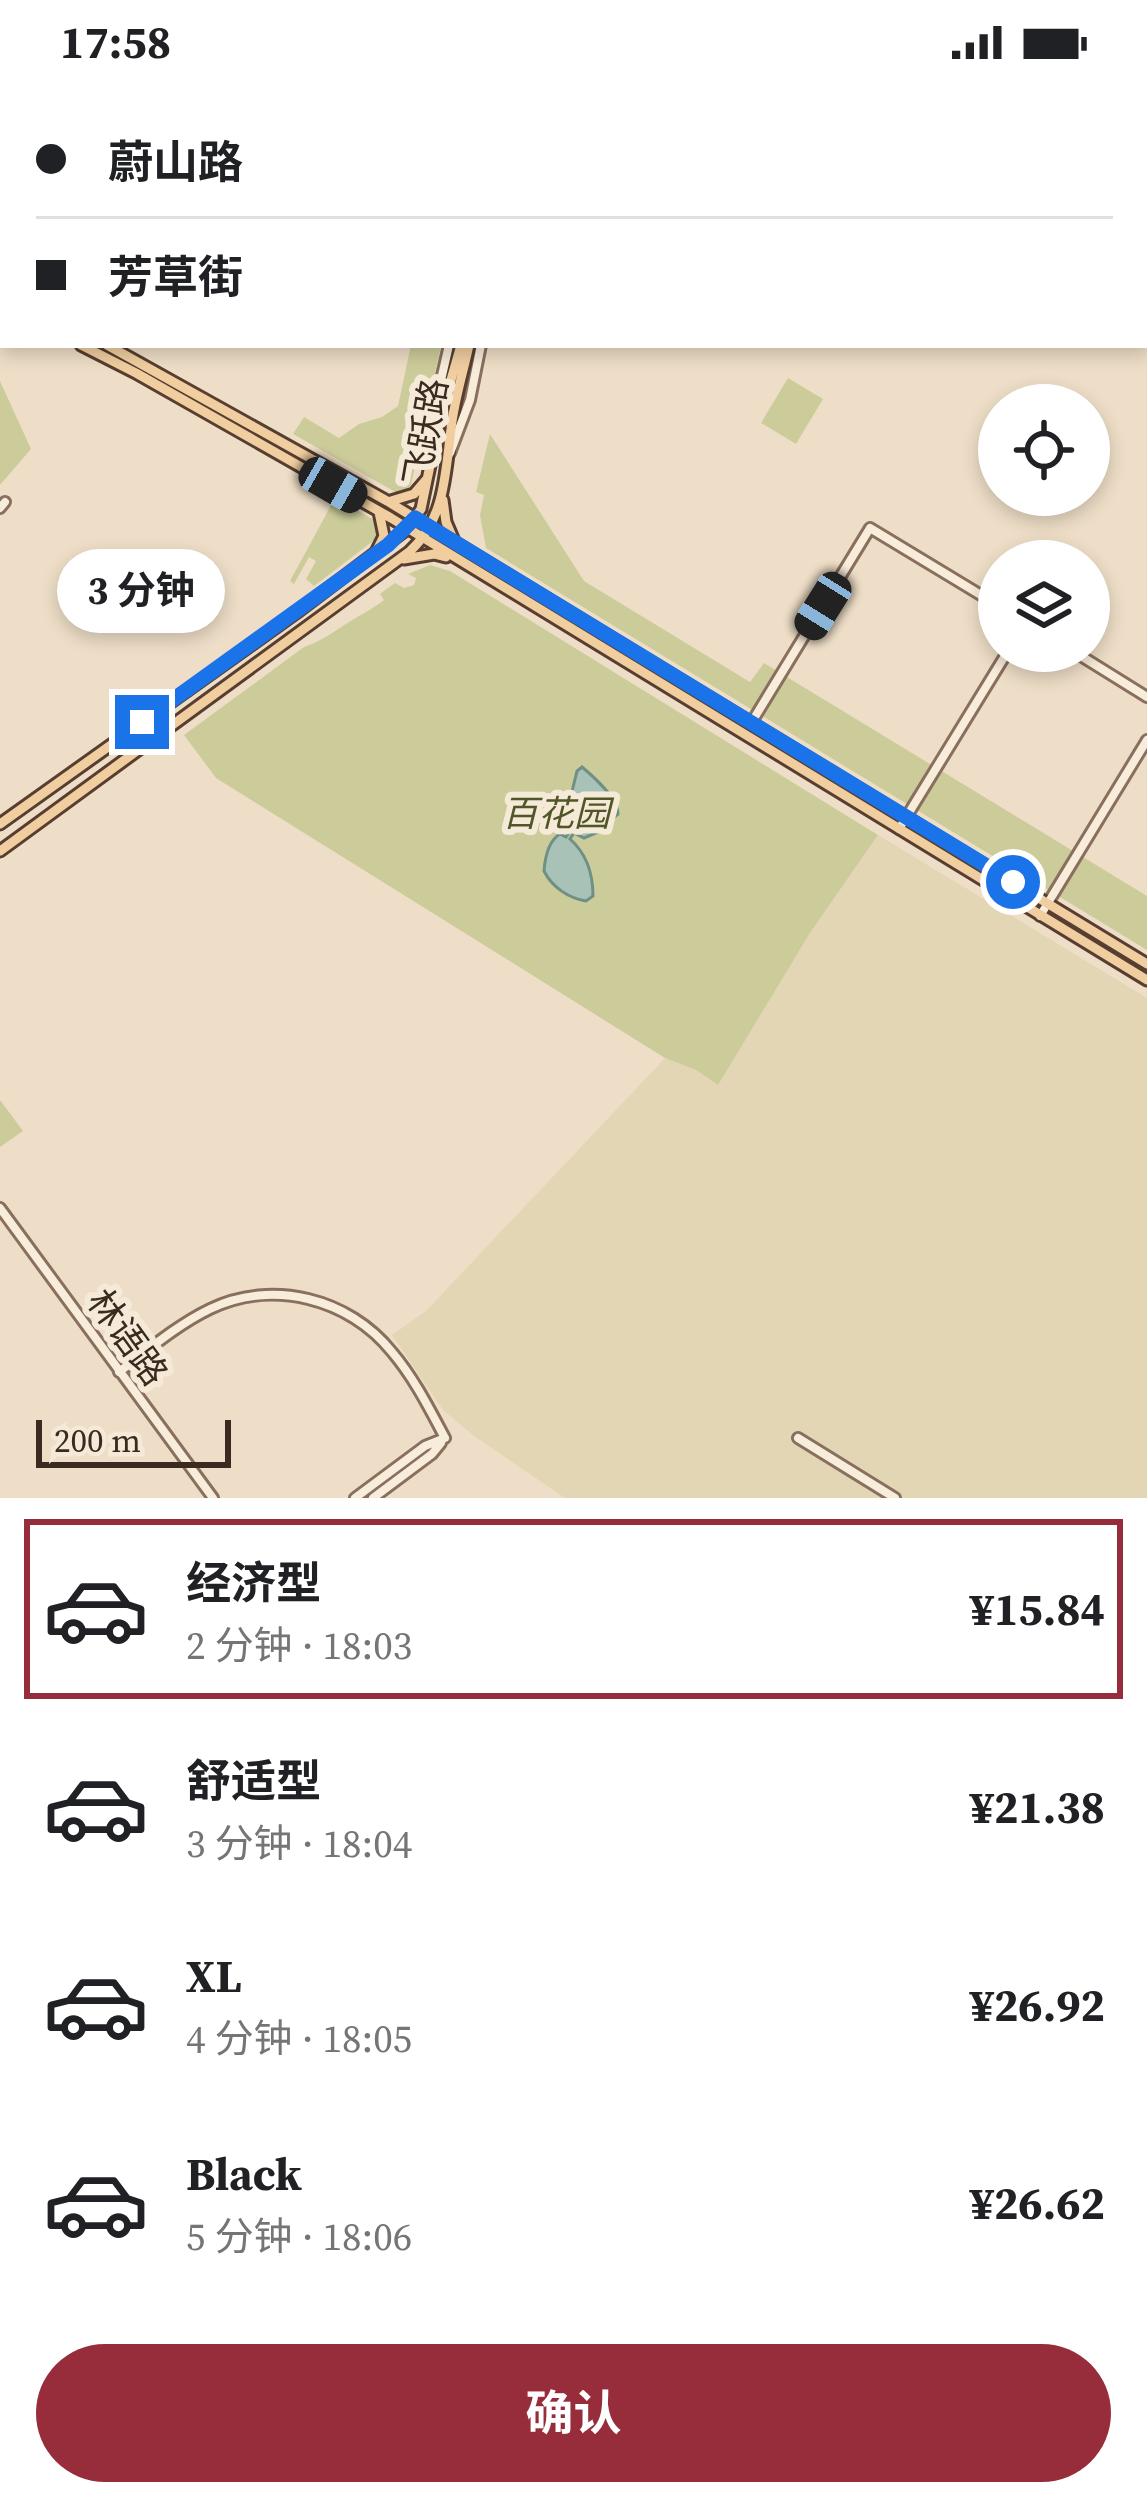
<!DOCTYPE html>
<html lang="zh">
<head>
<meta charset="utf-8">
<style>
  :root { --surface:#fff; --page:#f2f2f2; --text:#202124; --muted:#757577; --line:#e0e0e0; --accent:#972d3a }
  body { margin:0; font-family:"Source Serif 4","Noto Sans SC",serif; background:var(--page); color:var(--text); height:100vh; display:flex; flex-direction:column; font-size:45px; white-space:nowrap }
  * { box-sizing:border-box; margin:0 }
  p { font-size:39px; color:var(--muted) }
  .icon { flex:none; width:66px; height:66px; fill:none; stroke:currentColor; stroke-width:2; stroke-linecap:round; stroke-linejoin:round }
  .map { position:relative; height:1414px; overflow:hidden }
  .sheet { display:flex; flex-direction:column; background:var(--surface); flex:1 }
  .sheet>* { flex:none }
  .hud { position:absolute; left:0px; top:0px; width:1149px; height:264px; box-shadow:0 6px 18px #0003; display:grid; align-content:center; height:264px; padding:0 36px; background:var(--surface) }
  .tools { position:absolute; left:978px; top:300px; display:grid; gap:24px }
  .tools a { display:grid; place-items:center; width:132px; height:132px; border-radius:50%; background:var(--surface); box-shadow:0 6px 18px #0003; font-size:60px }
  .scale { position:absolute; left:36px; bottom:30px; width:195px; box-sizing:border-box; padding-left:12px; border:6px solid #3a2a20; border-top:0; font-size:33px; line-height:42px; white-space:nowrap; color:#3a2a20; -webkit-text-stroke:9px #f5e9d7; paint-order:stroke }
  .end { position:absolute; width:54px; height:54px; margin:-27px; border:15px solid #1a73e8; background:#fff; box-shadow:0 0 0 6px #fff }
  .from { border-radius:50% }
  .bubble { position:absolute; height:84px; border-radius:42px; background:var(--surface); box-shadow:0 6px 18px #0003; font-size:39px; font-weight:700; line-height:84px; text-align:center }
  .car { position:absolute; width:36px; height:72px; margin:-36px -18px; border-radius:15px; box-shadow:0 0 9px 3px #0007; background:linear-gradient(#222 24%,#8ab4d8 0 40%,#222 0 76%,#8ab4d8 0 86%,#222 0) }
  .hud b { display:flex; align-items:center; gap:42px; height:114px; font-size:45px }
  .hud b+b { border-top:3px solid var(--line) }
  .hud i { width:30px; height:30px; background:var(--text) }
  ul { padding:21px 0 0; list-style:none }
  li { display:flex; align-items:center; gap:36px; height:180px; margin:0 24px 18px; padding:0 12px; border:6px solid transparent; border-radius:0px }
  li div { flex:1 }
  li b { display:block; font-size:45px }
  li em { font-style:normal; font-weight:700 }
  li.on { border-color:var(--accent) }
  li>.icon { width:108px; height:108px; stroke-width:1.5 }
  .cta { display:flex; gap:24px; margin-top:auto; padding:24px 36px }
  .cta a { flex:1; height:138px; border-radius:72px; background:var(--accent); color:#fff; font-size:48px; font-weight:700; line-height:138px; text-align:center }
  .status { display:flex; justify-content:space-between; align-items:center; height:84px; padding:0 60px; background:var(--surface); direction:ltr }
  .status svg { height:33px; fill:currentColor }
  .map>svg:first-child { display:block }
</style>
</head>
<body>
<div class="status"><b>17:58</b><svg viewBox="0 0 49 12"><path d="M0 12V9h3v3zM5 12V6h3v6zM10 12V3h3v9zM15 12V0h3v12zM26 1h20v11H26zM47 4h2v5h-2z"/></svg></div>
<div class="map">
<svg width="1147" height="1414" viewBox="0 0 1147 1414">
  <rect width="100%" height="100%" fill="#eedec7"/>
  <path fill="#e3d6b5" d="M878,751L1147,914V1414H565L474,1352L443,1326L392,1251L426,1227L665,974L696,986L717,1000L810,849Z"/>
  <path fill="#cccc9b" d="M411,261H441L411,401L405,407L397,409L293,350L304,333L339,354L359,340L382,333L398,322Z
    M788,294L823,315L796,360L761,339Z
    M0,297L31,365L0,401Z
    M490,350L584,497L750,598L764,579L1147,812V866L486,464L480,431L484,411L476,408Z
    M335,414L376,437L379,447L377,454L314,502L306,495L316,477L309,473L294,500L290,497Z
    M430,481L450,487L878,751L810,849L718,1001L696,986L665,974L216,694L184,651L304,563C322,557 333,548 349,538C361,530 373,525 384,516L380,510L395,499L404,504L414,501L416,494L408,490Z
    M0,1016L23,1047L0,1063Z"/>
  <path fill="#a8c2b7" stroke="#6f9084" stroke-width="3" d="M582,683C594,693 618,715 618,730L596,749L584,754L574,749L570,755C587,770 593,789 593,812L586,817C568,814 552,803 544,787C545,774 548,757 560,750L566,753L570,747L559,736L570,716L577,687Z"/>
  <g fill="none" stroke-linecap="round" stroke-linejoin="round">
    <defs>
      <path id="minor" d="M504,3L505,0
        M535,3L536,0
        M439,336L436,318L449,261
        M450,369L470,316L481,261
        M0,424L5,418
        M1073,567L1147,613
        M750,641L870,444L999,522
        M899,745L1008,567
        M1040,832L1147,656
        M0,1124L213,1414
        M119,1288C148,1266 177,1241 210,1225C272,1195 349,1214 392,1268C414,1294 429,1324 445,1354
        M798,1354L895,1414
        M355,1414L425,1362L445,1354
        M373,1414L432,1370L441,1359"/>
      <path id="major" d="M516,3V0
        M524,3V0
        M0,194L3,197
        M0,213L3,216
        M81,261L136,289L391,434L1147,896
        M107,261L387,417L1147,880
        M443,416L446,438L454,457
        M391,417L414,410L426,396
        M376,468L384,452L379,428
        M404,475L434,470L446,473
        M0,740L296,529L407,445L421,425L439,338L461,261
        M0,767L409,468C445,436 445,391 451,345C454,317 463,289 469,261"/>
    </defs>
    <use href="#minor" stroke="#896f5d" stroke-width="14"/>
    <use href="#major" stroke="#573e30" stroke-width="15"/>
    <use href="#minor" stroke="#f8ecda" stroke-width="8"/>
    <use href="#major" stroke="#f0cea0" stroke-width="9"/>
  </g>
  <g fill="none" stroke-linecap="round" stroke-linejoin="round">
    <path stroke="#1a73e8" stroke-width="15" d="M142,638L388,461L415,434L1013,798"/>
  </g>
  <g text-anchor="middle" stroke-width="12" stroke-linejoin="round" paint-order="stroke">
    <g font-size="36" fill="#3a2a20" stroke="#f5e9d7">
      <text transform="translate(425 348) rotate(-80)" y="13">飞跃路</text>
      <text transform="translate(128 1253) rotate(54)" y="13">林语路</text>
    </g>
    <g font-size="36" font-style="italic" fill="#505627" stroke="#f5e9d7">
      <text x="556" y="742">百花园</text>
    </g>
  </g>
</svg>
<div class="tools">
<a><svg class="icon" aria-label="locate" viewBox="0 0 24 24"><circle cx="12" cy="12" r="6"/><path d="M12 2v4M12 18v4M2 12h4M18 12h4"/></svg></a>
<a><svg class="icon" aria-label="layers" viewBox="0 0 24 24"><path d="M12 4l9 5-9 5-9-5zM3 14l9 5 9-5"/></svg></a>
</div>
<div class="scale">200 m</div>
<i class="end from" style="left:1013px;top:798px"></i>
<i class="end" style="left:142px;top:638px"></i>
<div class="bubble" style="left:57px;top:465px;width:168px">3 分钟</div>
<i class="car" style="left:333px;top:401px;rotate:120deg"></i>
<i class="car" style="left:823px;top:522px;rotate:212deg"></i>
<div class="hud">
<b><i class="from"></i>蔚山路</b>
<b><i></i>芳草街</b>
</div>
</div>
<section class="sheet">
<ul>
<li class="on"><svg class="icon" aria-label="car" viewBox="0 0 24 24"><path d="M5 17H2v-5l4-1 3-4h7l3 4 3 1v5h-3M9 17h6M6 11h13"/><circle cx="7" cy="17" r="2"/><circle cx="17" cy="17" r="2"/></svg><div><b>经济型</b><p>2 分钟 · 18:03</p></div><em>¥15.84</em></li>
<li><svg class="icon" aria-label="car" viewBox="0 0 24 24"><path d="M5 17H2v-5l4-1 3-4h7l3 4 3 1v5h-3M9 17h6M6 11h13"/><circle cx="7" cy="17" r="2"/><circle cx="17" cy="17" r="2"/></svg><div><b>舒适型</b><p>3 分钟 · 18:04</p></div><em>¥21.38</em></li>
<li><svg class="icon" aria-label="car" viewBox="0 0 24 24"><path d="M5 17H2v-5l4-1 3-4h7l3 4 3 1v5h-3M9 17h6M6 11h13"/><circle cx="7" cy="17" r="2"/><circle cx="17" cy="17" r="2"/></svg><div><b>XL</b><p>4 分钟 · 18:05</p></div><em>¥26.92</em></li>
<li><svg class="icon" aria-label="car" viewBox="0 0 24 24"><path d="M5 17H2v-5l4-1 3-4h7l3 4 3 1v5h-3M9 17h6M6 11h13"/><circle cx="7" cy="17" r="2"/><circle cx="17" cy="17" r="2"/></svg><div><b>Black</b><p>5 分钟 · 18:06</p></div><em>¥26.62</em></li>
</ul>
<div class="cta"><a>确认</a></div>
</section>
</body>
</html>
